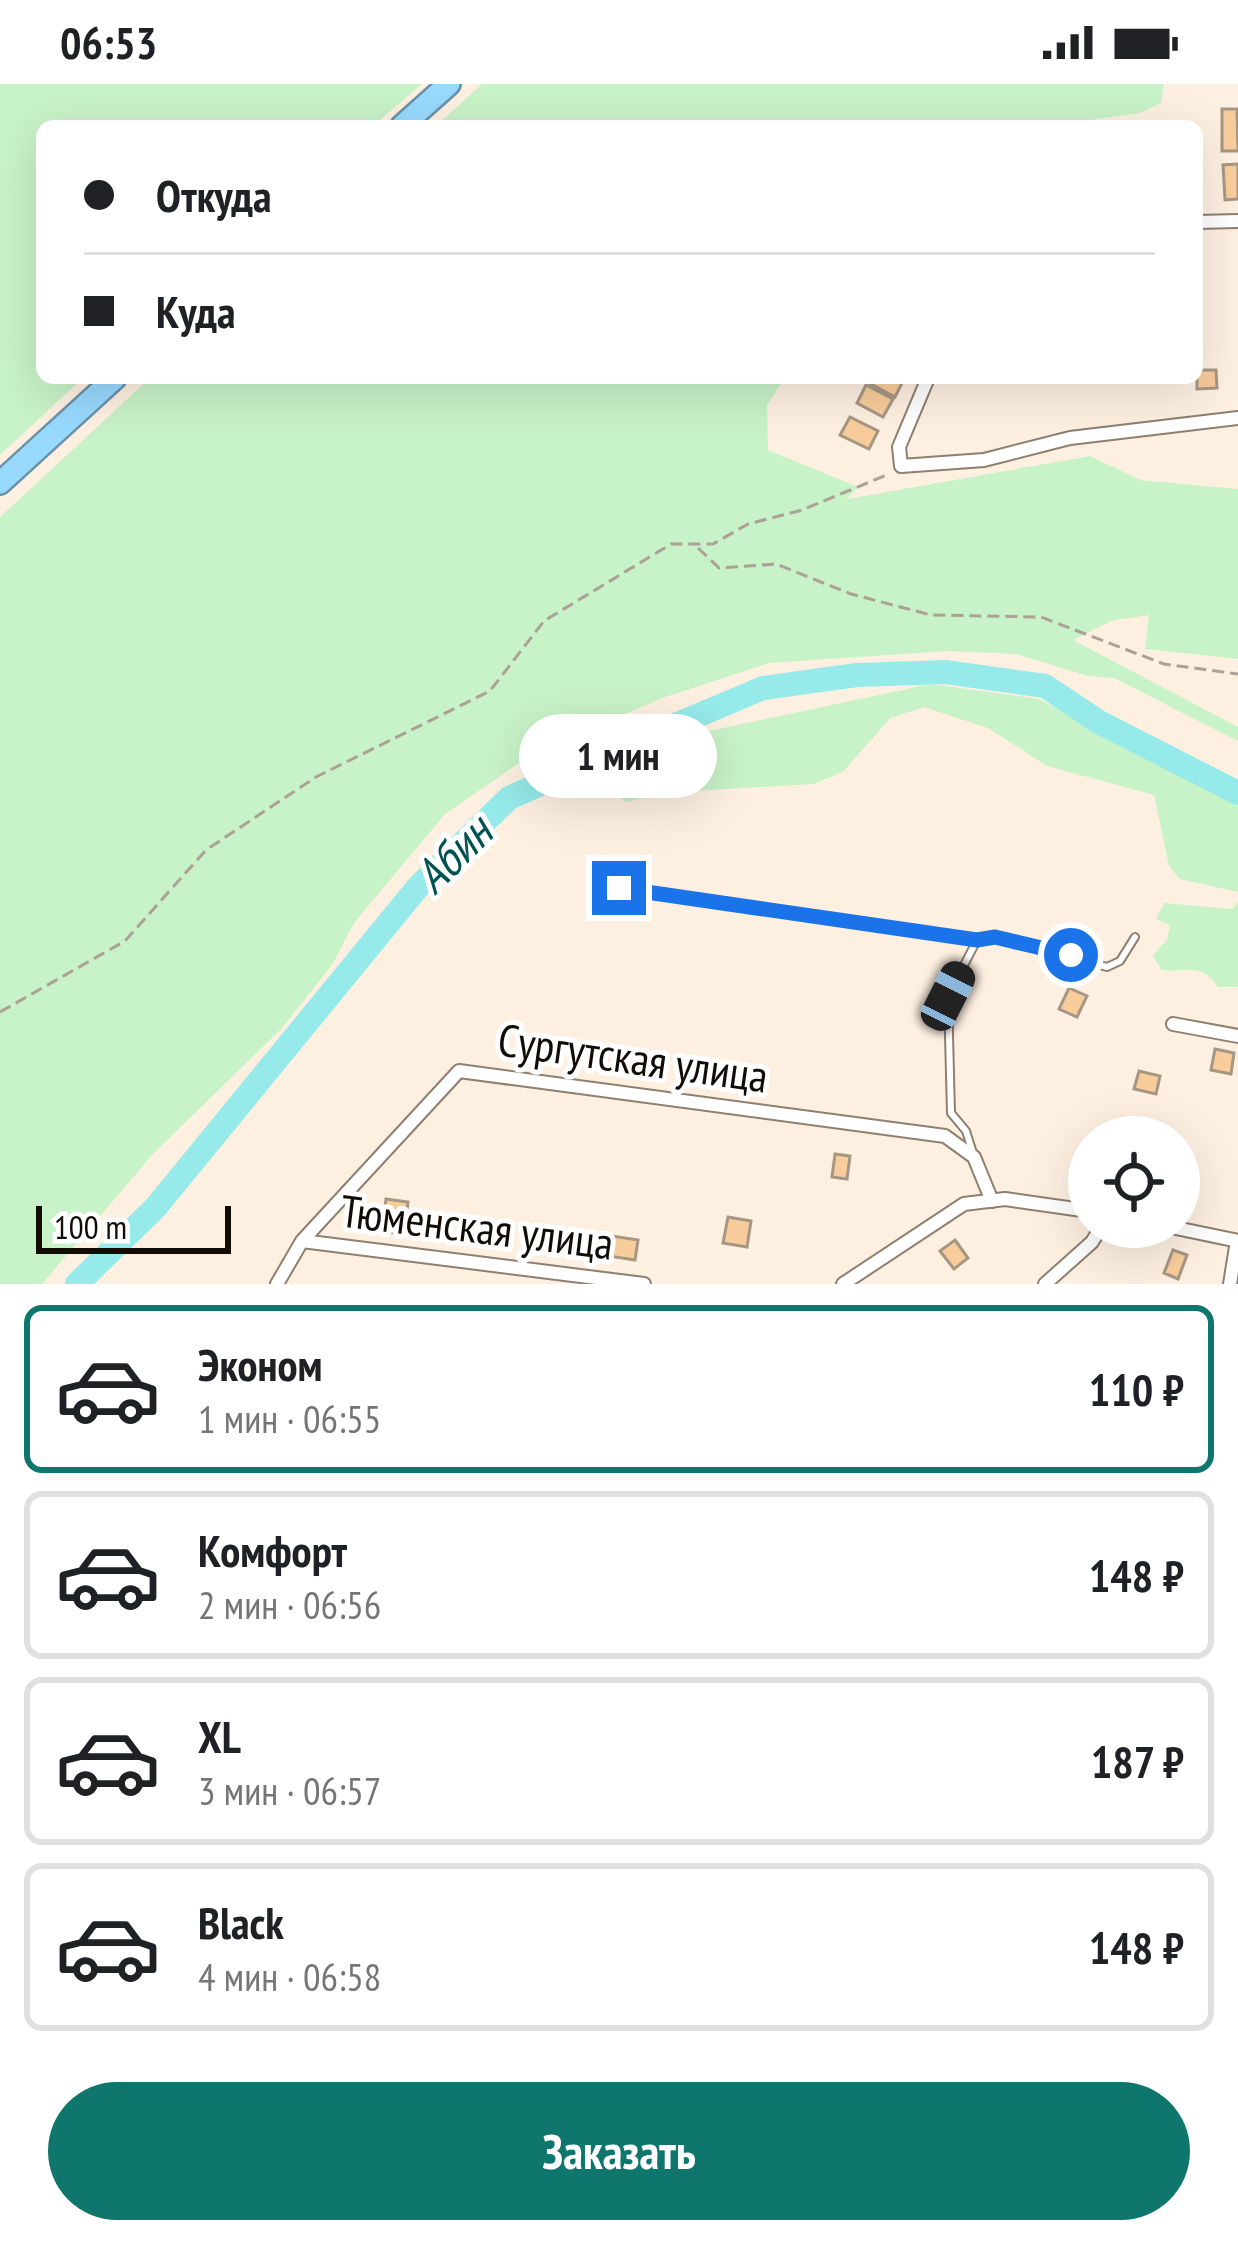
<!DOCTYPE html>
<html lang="ru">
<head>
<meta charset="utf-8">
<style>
  :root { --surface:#fff; --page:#f2f2f2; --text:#202124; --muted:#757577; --line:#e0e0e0; --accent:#0f766e }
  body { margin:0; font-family:"PT Sans Narrow",sans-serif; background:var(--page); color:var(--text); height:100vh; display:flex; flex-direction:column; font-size:45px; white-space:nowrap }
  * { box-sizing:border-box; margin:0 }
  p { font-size:39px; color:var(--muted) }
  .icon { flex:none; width:66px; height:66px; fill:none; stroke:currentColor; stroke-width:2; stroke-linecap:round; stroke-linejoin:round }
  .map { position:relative; height:1200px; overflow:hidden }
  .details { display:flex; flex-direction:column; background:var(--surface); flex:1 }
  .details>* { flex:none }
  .top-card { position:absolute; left:36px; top:36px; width:1167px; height:264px; border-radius:18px; box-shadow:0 12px 48px #0002; display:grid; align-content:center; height:264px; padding:0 48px; background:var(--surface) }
  .fabs { position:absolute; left:1068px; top:1032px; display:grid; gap:24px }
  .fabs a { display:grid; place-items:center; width:132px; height:132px; border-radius:50%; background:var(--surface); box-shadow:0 12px 48px #0002; font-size:60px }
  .scale { position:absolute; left:36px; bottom:30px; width:195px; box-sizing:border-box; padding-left:12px; border:6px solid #110c06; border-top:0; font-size:33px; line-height:42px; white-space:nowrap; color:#110c06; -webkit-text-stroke:9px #fff; paint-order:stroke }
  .end { position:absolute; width:54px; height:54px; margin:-27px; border:15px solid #1a73e8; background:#fff; box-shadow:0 0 0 6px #fff }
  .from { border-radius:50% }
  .bubble { position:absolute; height:84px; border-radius:42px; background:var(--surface); box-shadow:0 12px 48px #0002; font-size:39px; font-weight:700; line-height:84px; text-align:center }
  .car { position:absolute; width:36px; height:72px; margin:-36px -18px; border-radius:15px; box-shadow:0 0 9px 3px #0007; background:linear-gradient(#222 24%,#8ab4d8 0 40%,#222 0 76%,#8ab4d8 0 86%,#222 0) }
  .top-card b { display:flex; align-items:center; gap:42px; height:114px; font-size:45px }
  .top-card b+b { border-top:3px solid var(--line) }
  .top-card i { width:30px; height:30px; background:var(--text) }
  ul { padding:21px 0 0; list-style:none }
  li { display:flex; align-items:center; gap:36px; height:168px; margin:0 24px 18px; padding:0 24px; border:6px solid var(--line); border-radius:18px }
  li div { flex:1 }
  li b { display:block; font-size:45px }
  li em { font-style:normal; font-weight:700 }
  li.selected { border-color:var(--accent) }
  li>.icon { width:108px; height:108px; stroke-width:1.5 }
  .button { display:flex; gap:24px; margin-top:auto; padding:24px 48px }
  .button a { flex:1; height:138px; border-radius:72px; background:var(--accent); color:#fff; font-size:48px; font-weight:700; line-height:138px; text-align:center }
  .status { display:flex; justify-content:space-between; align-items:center; height:84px; padding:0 60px; background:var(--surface); direction:ltr }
  .status svg { height:33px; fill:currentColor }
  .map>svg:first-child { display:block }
</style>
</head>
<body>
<div class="status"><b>06:53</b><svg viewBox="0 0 49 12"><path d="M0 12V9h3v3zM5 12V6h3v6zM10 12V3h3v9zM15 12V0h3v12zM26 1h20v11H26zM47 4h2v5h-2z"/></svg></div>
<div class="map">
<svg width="1238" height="1200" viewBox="0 0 1238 1200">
  <rect width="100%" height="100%" fill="#fef0e1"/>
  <path fill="#c8f2c7" d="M0,0H422L373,42H42V294H83L0,371Z
    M482,0H1164L1161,19L1140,29L1045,42H436Z
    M150,294H785L767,321L768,366L858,403L847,415L1090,372L1140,396L1238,405V575L1145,565L1149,531L1111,537L1073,556L1238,643V657L1114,594L1088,592L1016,570L947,567L769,579L662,614L581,649L519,679L445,730L354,839L332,881L281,945L153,1070L42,1200H0V433Z
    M930,600L1039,615L1238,722V808L1180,795L1169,782L1154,711L1047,682L988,644L924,623L890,634L844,687L814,700L674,708L625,718L607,699L700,649Z
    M1238,818V903H1218C1200,877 1188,889 1161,886L1153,871L1167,856L1170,841L1156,835L1164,819L1232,825Z"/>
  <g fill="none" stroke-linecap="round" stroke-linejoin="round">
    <path stroke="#96eaea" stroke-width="24" d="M77,1200L155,1124L418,803L509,714L628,661L763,604L857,591L945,588L1045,602L1099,638L1238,709"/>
  </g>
  <path fill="#f9cd9b" stroke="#a69785" stroke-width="3" d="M1222,25H1237L1238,67H1222Z
    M1238,80V115L1225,116L1223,81Z
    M1197,286H1216L1217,304L1197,305Z
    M871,294H897L903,297L895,313L869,299Z
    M866,301L893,315L883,333L857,319Z
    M850,333L878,347L869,365L840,351Z
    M1069,904L1087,912L1077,933L1059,925Z
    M1215,965L1234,969L1231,990L1211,986Z
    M1139,987L1160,992L1156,1010L1134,1005Z
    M835,1070L850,1072L847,1095L832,1093Z
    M386,1115L408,1118L404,1150L382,1147Z
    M728,1133L751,1137L747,1163L723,1159Z
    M560,1145L583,1149L580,1167L557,1164Z
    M612,1152L638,1156L635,1176L609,1172Z
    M955,1156L968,1174L954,1185L940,1167Z
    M1173,1166L1187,1171L1178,1195L1164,1189Z"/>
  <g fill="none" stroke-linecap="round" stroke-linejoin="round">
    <defs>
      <path id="lane" d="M619,804L977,856
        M973,1069L966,1047L951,1029L948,912L977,856L995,853L1107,883L1120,877L1135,853"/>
      <path id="street" d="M1197,138L1238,137
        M928,294L899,363L901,382L984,376L1070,354L1238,334
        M1173,940L1238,952
        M1171,1143L1238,1157
        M302,1157L644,1200
        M277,1200L302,1157L459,987L945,1052L974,1073L992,1117
        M843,1200L964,1120L1005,1115L1089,1127
        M1045,1200L1092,1158L1101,1143
        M1230,1200L1237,1157"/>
      <path id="highway" d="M402,42L449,0
        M0,399L115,294"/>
    </defs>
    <use href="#lane" stroke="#8e7f6f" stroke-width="10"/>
    <use href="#street" stroke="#8e7f6f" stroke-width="16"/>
    <use href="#highway" stroke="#6991a7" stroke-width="26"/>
    <path stroke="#aca195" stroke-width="3" stroke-dasharray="12 6" stroke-linecap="butt" d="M698,464L719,484L776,480L851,510L931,531L1041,533L1164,580L1238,590
      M0,928L125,857L206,766L316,693L490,607L544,537L671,460H713L748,440L802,426L889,390"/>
    <use href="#lane" stroke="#fff" stroke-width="6"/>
    <use href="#street" stroke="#fff" stroke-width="12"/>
    <use href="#highway" stroke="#98d9fe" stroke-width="21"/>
  </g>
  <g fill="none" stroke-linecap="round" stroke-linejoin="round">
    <path stroke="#1a73e8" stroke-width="15" d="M619,804L977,856L995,853L1071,871"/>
  </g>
  <g text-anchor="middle" stroke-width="10" stroke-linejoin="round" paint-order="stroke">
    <g font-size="45" fill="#110c06" stroke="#fff">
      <text transform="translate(633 974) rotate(8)" y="16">Сургутская улица</text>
      <text transform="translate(477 1143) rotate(7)" y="16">Тюменская улица</text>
    </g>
    <g font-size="48" font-style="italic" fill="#005152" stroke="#fff">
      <text transform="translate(453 770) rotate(-45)" y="17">Абин</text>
    </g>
  </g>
</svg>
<div class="fabs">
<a><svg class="icon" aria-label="locate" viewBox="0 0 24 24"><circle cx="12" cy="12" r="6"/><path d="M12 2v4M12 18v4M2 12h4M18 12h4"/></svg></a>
</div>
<div class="scale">100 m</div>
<i class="end from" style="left:1071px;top:871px"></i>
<i class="end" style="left:619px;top:804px"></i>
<div class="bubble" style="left:519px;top:630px;width:198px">1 мин</div>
<i class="car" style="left:948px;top:912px;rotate:27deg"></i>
<div class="top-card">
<b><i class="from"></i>Откуда</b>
<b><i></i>Куда</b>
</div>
</div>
<section class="details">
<ul>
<li class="selected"><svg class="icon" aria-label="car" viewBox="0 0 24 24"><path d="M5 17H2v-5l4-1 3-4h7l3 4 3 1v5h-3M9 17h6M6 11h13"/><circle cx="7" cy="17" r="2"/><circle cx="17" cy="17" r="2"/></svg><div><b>Эконом</b><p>1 мин · 06:55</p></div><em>110 ₽</em></li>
<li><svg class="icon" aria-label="car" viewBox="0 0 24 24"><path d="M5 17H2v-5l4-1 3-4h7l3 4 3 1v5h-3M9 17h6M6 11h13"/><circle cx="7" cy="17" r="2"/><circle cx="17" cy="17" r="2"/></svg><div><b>Комфорт</b><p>2 мин · 06:56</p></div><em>148 ₽</em></li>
<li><svg class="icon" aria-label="car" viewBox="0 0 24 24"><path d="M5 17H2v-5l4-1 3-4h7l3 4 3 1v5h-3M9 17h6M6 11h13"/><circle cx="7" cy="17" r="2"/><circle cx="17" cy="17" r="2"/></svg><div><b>XL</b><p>3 мин · 06:57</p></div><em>187 ₽</em></li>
<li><svg class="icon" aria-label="car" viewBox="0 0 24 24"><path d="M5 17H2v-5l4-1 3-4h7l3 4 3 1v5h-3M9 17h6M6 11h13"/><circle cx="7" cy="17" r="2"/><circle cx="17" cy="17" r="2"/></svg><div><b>Black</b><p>4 мин · 06:58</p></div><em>148 ₽</em></li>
</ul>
<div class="button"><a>Заказать</a></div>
</section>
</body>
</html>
